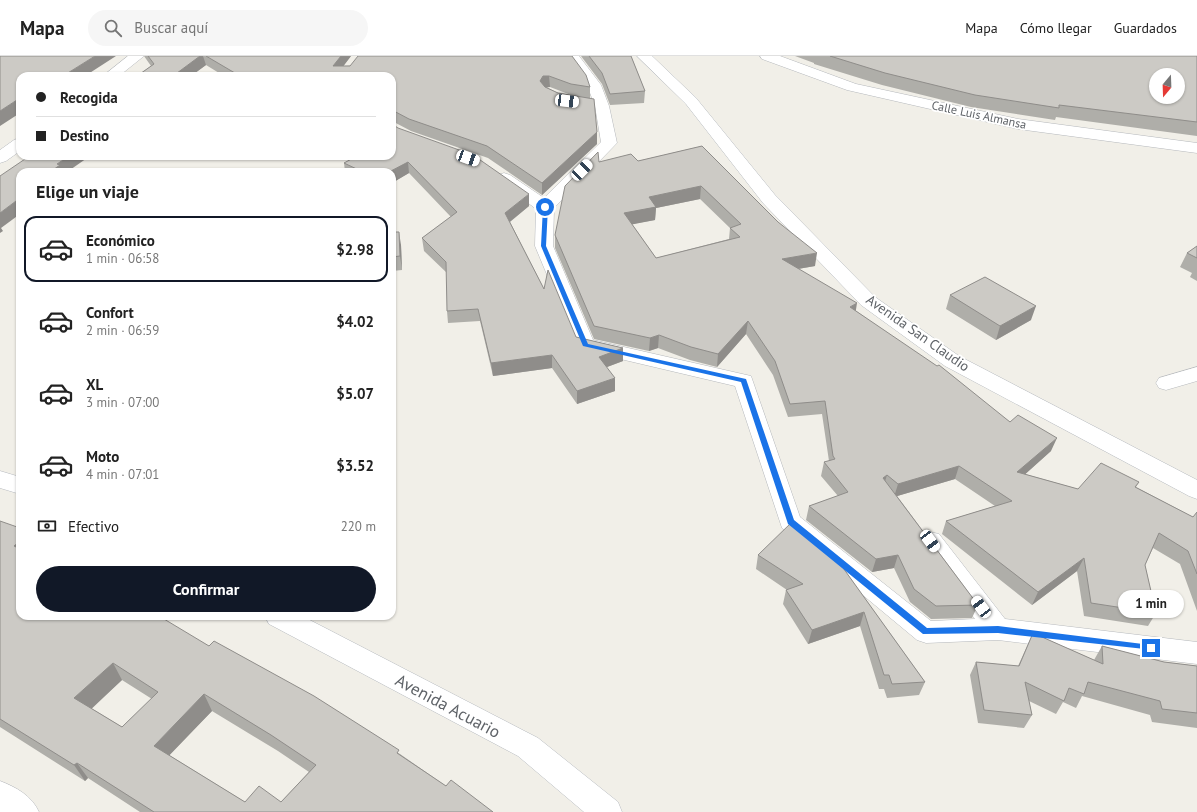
<!DOCTYPE html>
<html lang="es">
<head>
<meta charset="utf-8">
<style>
  :root { --surface:#fff; --page:#f6f6f6; --text:#222; --muted:#767676; --line:#e0e0e0; --accent:#111827 }
  body { margin:0; font-family:"PT Sans",sans-serif; background:var(--page); color:var(--text); height:100vh; display:flex; flex-direction:column; font-size:15px; white-space:nowrap }
  * { box-sizing:border-box; margin:0 }
  p { font-size:13px; color:var(--muted) }
  .icon { flex:none; width:22px; height:22px; fill:none; stroke:currentColor; stroke-width:2; stroke-linecap:round; stroke-linejoin:round }
  .map { position:relative; flex:1; overflow:hidden }
  .side { position:absolute; left:16px; top:112px; width:380px; height:452px; display:flex; flex-direction:column; background:var(--surface); border-radius:12px; box-shadow:0 1px 3px #0004 }
  .side>* { flex:none }
  .hud { position:absolute; left:16px; top:16px; width:380px; height:88px; border-radius:12px; box-shadow:0 1px 3px #0004; display:grid; align-content:center; height:88px; padding:0 20px; background:var(--surface) }
  .needle { width:26px; rotate:199deg }
  .buttons { position:absolute; left:1149px; top:12px; display:grid; gap:8px }
  .buttons a { display:grid; place-items:center; width:36px; height:36px; border-radius:50%; background:var(--surface); box-shadow:0 1px 3px #0004; font-size:20px }
  .end { position:absolute; width:18px; height:18px; margin:-9px; border:5px solid #1a73e8; background:#fff; box-shadow:0 0 0 2px #fff }
  .from { border-radius:50% }
  .bubble { position:absolute; height:28px; border-radius:14px; background:var(--surface); box-shadow:0 1px 3px #0004; font-size:13px; font-weight:700; line-height:28px; text-align:center }
  .car { position:absolute; width:12px; height:24px; margin:-12px -6px; border-radius:5px; box-shadow:0 0 3px 1px #0007; background:linear-gradient(#fff 24%,#345 0 40%,#fff 0 76%,#345 0 86%,#fff 0) }
  .hud b { display:flex; align-items:center; gap:14px; height:38px; font-size:15px }
  .hud b+b { border-top:1px solid var(--line) }
  .hud i { width:10px; height:10px; background:var(--text) }
  ul { padding:0; list-style:none }
  li { display:flex; align-items:center; gap:12px; height:66px; margin:0 8px 6px; padding:0 12px; border:2px solid transparent; border-radius:12px }
  li div { flex:1 }
  li b { display:block; font-size:15px }
  li em { font-style:normal; font-weight:700 }
  li.active { border-color:var(--accent) }
  li>.icon { width:36px; height:36px; stroke-width:1.5 }
  h2 { padding:0 20px; font-size:18px; line-height:48px }
  .pay { display:flex; align-items:center; gap:10px; height:44px; padding:0 20px; font-size:15px }
  .pay p { margin-inline-start:auto }
  .button { display:flex; gap:8px; margin-top:auto; padding:8px 20px }
  .button a { flex:1; height:46px; border-radius:24px; background:var(--accent); color:#fff; font-size:16px; font-weight:700; line-height:46px; text-align:center }
  header { display:flex; align-items:center; gap:24px; box-sizing:border-box; height:56px; padding:0 20px; background:var(--surface); border-bottom:1px solid var(--line) }
  header strong { font-size:19px }
  nav { display:flex; gap:22px; margin-inline-start:auto; font-size:14px }
  .search { width:280px; height:36px; background:var(--page); display:flex; align-items:center; gap:10px; box-sizing:border-box; padding:0 14px; border-radius:22px; color:var(--muted); font-size:15px }
  .map>svg:first-child { display:block }
</style>
</head>
<body>
<header>
<strong>Mapa</strong>
<div class="search"><svg class="icon" aria-label="search" viewBox="0 0 24 24"><circle cx="10" cy="10" r="6"/><path d="M15 15l6 6"/></svg>Buscar aquí</div>
<nav><a>Mapa</a><a>Cómo llegar</a><a>Guardados</a></nav>
</header>
<div class="map">
<svg width="1197" height="756" viewBox="0 0 1197 756">
  <rect width="100%" height="100%" fill="#f1efe8"/>
  <g fill="none" stroke-linecap="round" stroke-linejoin="round">
    <defs>
      <path id="street" d="M128,0H144L119,20H103Z
        M565,0H579L601,29L609,50L617,87L554,152L553,190L593,284L751,320L800,461L931,565L975,563L918,485L921,478L930,476L939,478L1005,563L1197,586V608L998,584L926,587L917,584L782,472L735,330L578,293L535,190L536,153L496,122L498,119L504,117L510,119L544,142L601,86L595,50L587,29Z
        M760,0H780L856,28L1018,63L1197,87V97L1018,73L847,34L762,3Z
        M20,82V95L6,105L0,107V94L14,84Z
        M1197,311V325L1166,334L1159,332L1156,327L1159,322Z
        M0,725C16,731 32,740 39,756H0Z"/>
      <path id="secondary" d="M637,0H652L696,42L775,139L875,241L959,300L1197,424V443L1189,440L945,310L861,249L763,147L686,48Z
        M0,415L20,421V438L0,432Z
        M265,560H302L538,682L618,746L622,756H584L518,700L269,568Z"/>
    </defs>
    <use href="#street" stroke="#b5b8bc" stroke-width="1"/>
    <use href="#secondary" stroke="#b6babf" stroke-width="1"/>
    <use href="#street" fill="#fff" fill-rule="evenodd"/>
    <use href="#secondary" fill="#fff" fill-rule="evenodd"/>
  </g>
  <path fill="#afaea9" fill-rule="evenodd" d="M144,0H351L343,10L572,0L590,31V42L597,88L542,139L488,102L411,75L392,65V20H224L206,9L191,20H137L151,10ZM546,31H550L571,39L558,37Z
    M581,0H631L645,35L644,47L610,49L602,28Z
    M795,0H1197V80L1056,61L1055,64L971,51L882,29L814,8V7Z
    M702,90L815,210L798,213L1010,366L1051,395L1025,418L1078,433L1139,426L1136,431L1193,461L1197,456V555L1180,508L1153,492L1145,509L1156,557L1148,570L1084,560L1077,515L1032,549L942,478L946,465L995,450L955,423L897,440L978,549L972,562L931,563L910,546L894,512L872,516L806,464L809,450L838,440L821,420L824,406L829,405L822,358L788,361L773,319L746,278L717,311L690,304L658,292L649,295L594,283L555,192V179L599,106L638,105ZM700,143L730,172L729,183L656,202L632,168L655,164L656,152Z
    M392,100L529,150L510,166L544,233L576,281L623,292V305L607,311L615,335L577,348L552,312L493,320L480,265L448,267L447,255V217L424,195L422,182L451,161L409,117L392,127V116H345L344,107Z
    M392,176L401,189L402,214L392,215Z
    M1197,190V225L1190,221L1192,217L1180,211L1187,197Z
    M950,239L1031,264L996,284L946,253Z
    M0,465L20,560L209,590L400,698L446,730L493,756H140L88,722L85,725L0,671ZM122,624L152,643L122,671L91,652ZM212,655L278,695L309,716L281,746H245L169,699Z
    M758,499L843,512L925,626L919,639L887,642L884,633H879L860,570L808,588L783,548L786,534H787L756,513Z
    M1033,577L1094,604L1102,590L1164,606L1197,610V672L1152,666L1150,659L1082,640L1076,652L1063,646L1056,658L1029,645L1032,659L1024,672L978,667L970,619L976,606L1018,610Z"/>
  <path fill="#8f8d8a" d="M95,0H116L85,20H63Z
    M200,0H203L206,9L191,20H173Z
    M341,0H351L336,20L333,10Z
    M258,17L259,20H248Z
    M543,20H549L550,31L544,32L540,25Z
    M20,42V57L0,70V55Z
    M597,76V88L542,139V127Z
    M69,100H90L67,116H50L57,108Z
    M408,106L409,117L392,127V116H389Z
    M701,130L700,143L656,152L655,164L624,170V157L649,141Z
    M529,138V150L506,169L505,157Z
    M20,142V158L1,172L3,175L0,177V157Z
    M399,176L401,189L402,214L400,200Z
    M817,197L815,210L780,216L782,203Z
    M857,247L855,260L850,251Z
    M1036,250L1031,264L996,284L1000,270Z
    M748,265L746,278L717,311L718,298Z
    M659,279L658,292L649,295L650,282Z
    M623,292V305L599,314V301Z
    M552,299V312L493,320L491,307Z
    M615,322V335L577,348V335Z
    M1057,382L1051,395L1012,430L1017,416Z
    M959,410L955,423L894,441L898,428Z
    M887,419L883,432V422Z
    M20,485V500L14,490Z
    M898,499L894,512L872,516L876,503Z
    M1084,502L1077,515L1032,549L1038,536Z
    M864,556L860,570L808,588L812,574Z
    M113,607L122,624L85,659L74,642Z
    M204,638L212,655L163,706L154,690Z
    M77,707L88,722L85,725L74,709Z"/>
  <path fill="#cccac5" stroke="#8f8d8a" fill-rule="evenodd" d="M0,0H95L63,20H20V42L0,55Z
    M148,0H200L173,20H137L154,8Z
    M206,0H341L333,10H350L358,0H572L586,19L590,31L571,28L549,20H543L540,25L545,31L558,37L594,43L597,76L542,127L487,90L409,63L392,54V20H265L258,17L248,20H240Z
    M589,0H631L645,35L610,38L602,17Z
    M830,0H1197V66L1059,49V52L975,39L885,17ZM1156,19H1178V41H1156Z
    M392,68L398,72L473,99L529,138L505,157L544,233L548,214L576,281L623,292L599,301L615,322L577,335L552,299L491,307L478,253L447,255L446,206L422,182L457,156L408,106L389,116H363L344,107L357,100H392Z
    M702,90L778,166L817,197L782,203L857,247L850,251L937,310L939,309L1010,366L1018,359L1057,382L1017,416L1078,433L1101,407L1139,426L1135,431L1193,461L1197,456V518L1188,495L1159,477L1145,509L1156,557L1091,547L1084,502L1038,536L946,465L1012,445L959,410L898,428L887,419L883,422L978,549L936,550L914,533L898,499L876,503L809,450L848,436L824,406L835,403L833,400L825,345L790,348L775,305L748,265L718,298L691,291L659,279L650,282L594,270L555,179L565,130L598,96L599,106L631,98L638,105ZM701,130L741,168L730,172L740,181L656,202L624,157L656,151L649,141Z
    M23,100H69L57,108L60,109L50,116H20V142L0,157V120L28,101Z
    M392,176H399L400,200L392,201Z
    M1197,190V202L1187,197Z
    M985,221L1036,250L1000,270L950,239Z
    M0,465L20,472V485L14,490L20,493V560H159L209,590L214,585L314,640L399,694L397,697L446,730L451,724L493,756H154L77,707L74,709L0,663ZM113,607L158,636L122,671L74,642ZM204,638L271,679L316,709L281,746L259,730L245,746L154,690Z
    M792,466L844,508L841,509L925,626L892,628L889,619H884L864,556L812,574L786,534L803,528L758,499Z
    M1033,577L1103,608L1102,590L1164,606L1197,610V657L1162,653L1160,645L1088,626L1084,638L1069,632L1064,645L1025,626L1032,659L984,654L976,606L1019,610Z"/>
  <path fill="#1a73e8" d="M545,149L548,151L546,190L588,288L746,323L794,464L927,572L998,570L1151,589L1155,592L1154,594L998,577L923,578L788,468L741,326L583,290L541,190L543,151Z"/>
  <g text-anchor="middle" stroke-width="3.5" stroke-linejoin="round" paint-order="stroke">
    <g font-size="12" fill="#5f6368" stroke="#fff">
      <text transform="translate(979 59) rotate(12)" y="4">Calle Luis Almansa</text>
    </g>
    <g font-size="14" fill="#5f6368" stroke="#fff">
      <text transform="translate(918 277) rotate(35)" y="5">Avenida San Claudio</text>
    </g>
    <g font-size="17" fill="#5f6368" stroke="#fff">
      <text transform="translate(448 650) rotate(28)" y="6">Avenida Acuario</text>
    </g>
  </g>
</svg>
<div class="buttons">
<a><svg class="needle" viewBox="-14 -14 28 28"><path d="M0-13l5 13h-10z" fill="#e53935"/><path d="M0 13l5-13h-10z" fill="#767676"/></svg></a>
</div>
<i class="end from" style="left:545px;top:151px"></i>
<i class="end" style="left:1151px;top:592px"></i>
<div class="bubble" style="left:1118px;top:534px;width:66px">1 min</div>
<i class="car" style="left:567px;top:45px;rotate:97deg"></i>
<i class="car" style="left:468px;top:102px;rotate:110deg"></i>
<i class="car" style="left:582px;top:114px;rotate:45deg"></i>
<i class="car" style="left:930px;top:485px;rotate:143deg"></i>
<i class="car" style="left:981px;top:551px;rotate:323deg"></i>
<div class="hud">
<b><i class="from"></i>Recogida</b>
<b><i></i>Destino</b>
</div>
<section class="side">
<h2>Elige un viaje</h2>
<ul>
<li class="active"><svg class="icon" aria-label="car" viewBox="0 0 24 24"><path d="M5 17H2v-5l4-1 3-4h7l3 4 3 1v5h-3M9 17h6M6 11h13"/><circle cx="7" cy="17" r="2"/><circle cx="17" cy="17" r="2"/></svg><div><b>Económico</b><p>1 min · 06:58</p></div><em>$2.98</em></li>
<li><svg class="icon" aria-label="car" viewBox="0 0 24 24"><path d="M5 17H2v-5l4-1 3-4h7l3 4 3 1v5h-3M9 17h6M6 11h13"/><circle cx="7" cy="17" r="2"/><circle cx="17" cy="17" r="2"/></svg><div><b>Confort</b><p>2 min · 06:59</p></div><em>$4.02</em></li>
<li><svg class="icon" aria-label="car" viewBox="0 0 24 24"><path d="M5 17H2v-5l4-1 3-4h7l3 4 3 1v5h-3M9 17h6M6 11h13"/><circle cx="7" cy="17" r="2"/><circle cx="17" cy="17" r="2"/></svg><div><b>XL</b><p>3 min · 07:00</p></div><em>$5.07</em></li>
<li><svg class="icon" aria-label="car" viewBox="0 0 24 24"><path d="M5 17H2v-5l4-1 3-4h7l3 4 3 1v5h-3M9 17h6M6 11h13"/><circle cx="7" cy="17" r="2"/><circle cx="17" cy="17" r="2"/></svg><div><b>Moto</b><p>4 min · 07:01</p></div><em>$3.52</em></li>
</ul>
<div class="pay"><svg class="icon" aria-label="cash" viewBox="0 0 24 24"><path d="M3 7h18v10H3z"/><circle cx="12" cy="12" r="2"/></svg>Efectivo<p>220 m</p></div>
<div class="button"><a>Confirmar</a></div>
</section>
</div>
</body>
</html>
